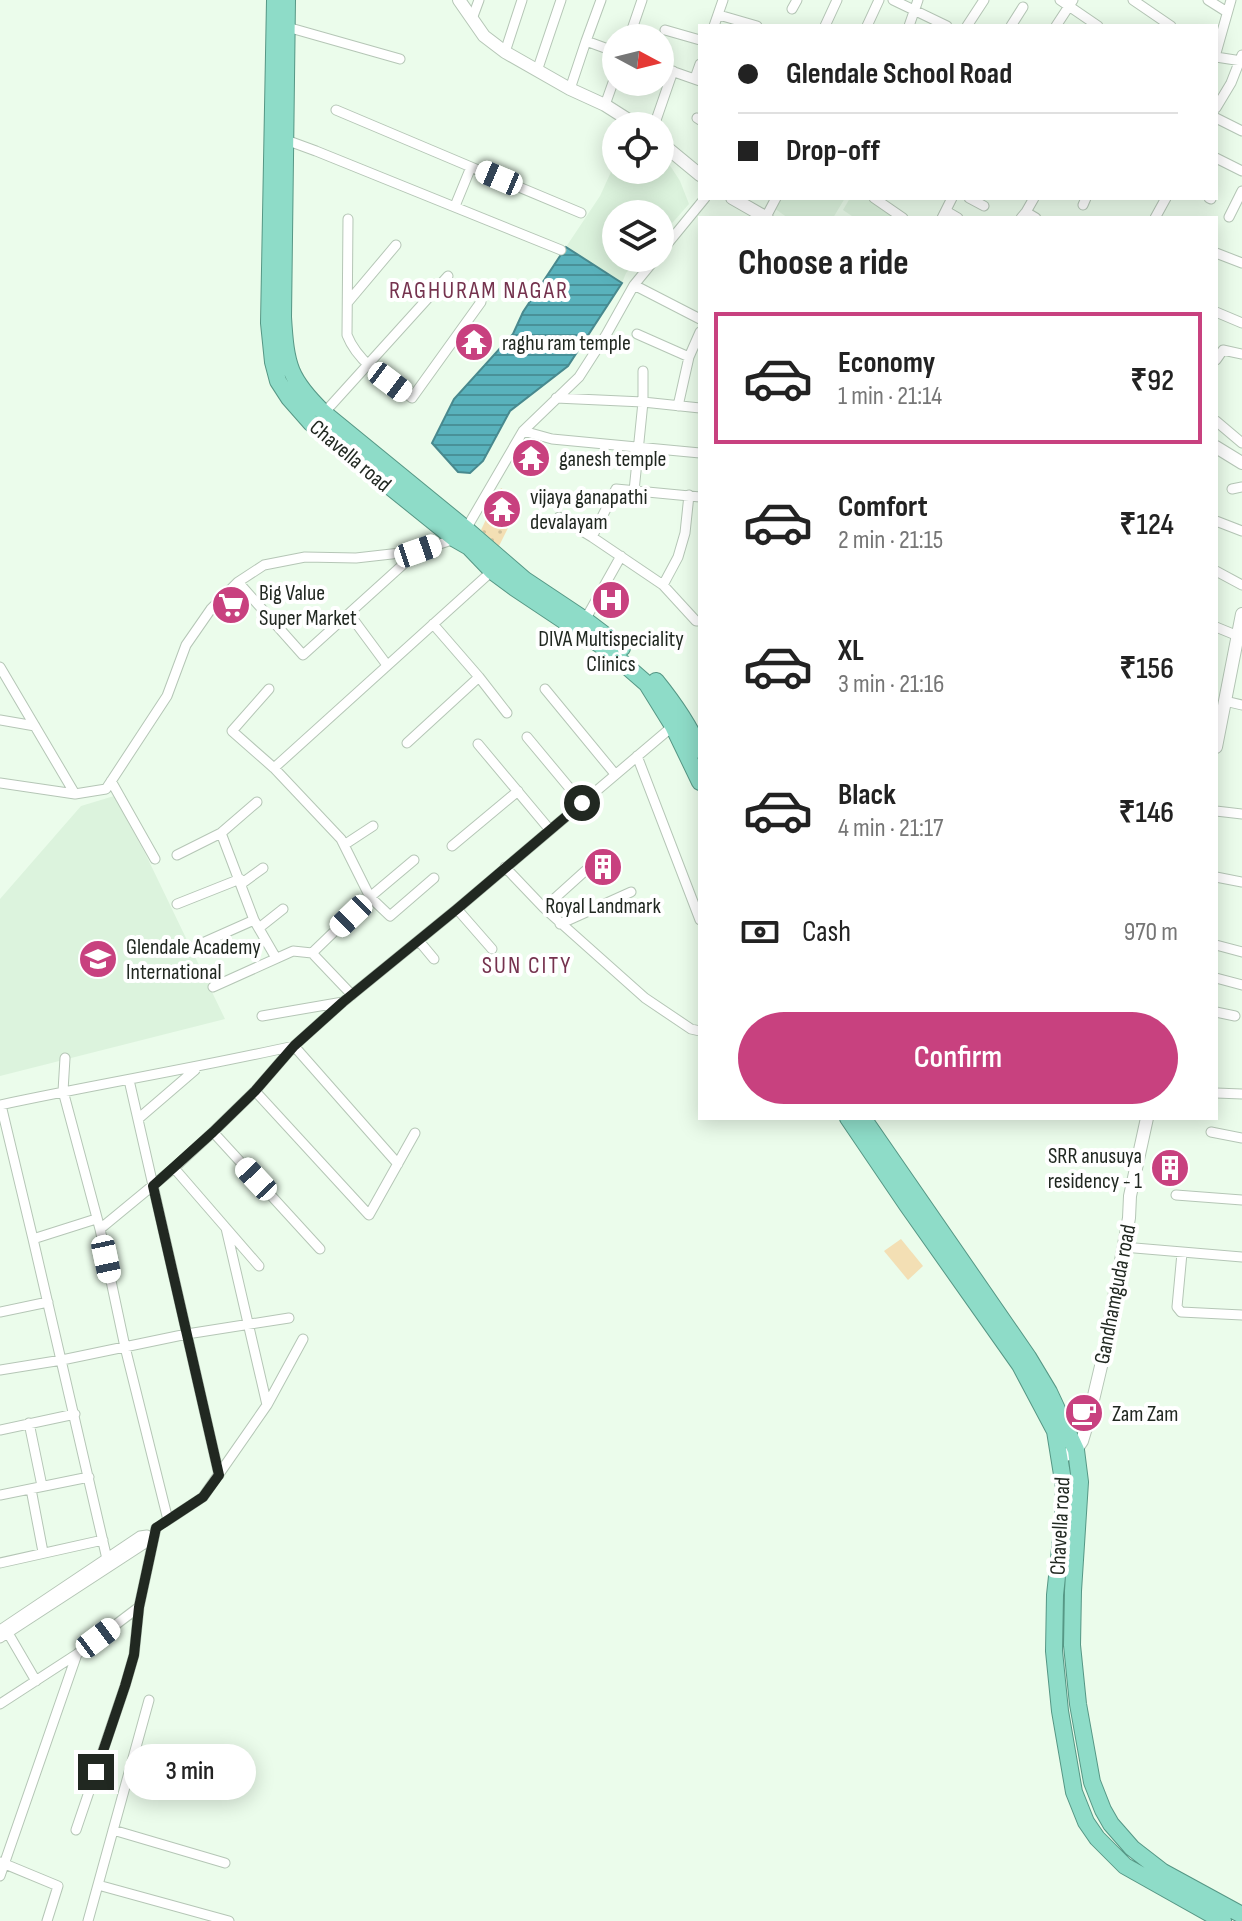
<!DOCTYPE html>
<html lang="en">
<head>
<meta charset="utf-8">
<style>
  :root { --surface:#fff; --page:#f6f6f6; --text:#222; --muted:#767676; --line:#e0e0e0; --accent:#c8417f }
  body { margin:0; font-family:"Sofia Sans Condensed",sans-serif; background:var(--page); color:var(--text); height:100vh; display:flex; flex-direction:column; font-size:30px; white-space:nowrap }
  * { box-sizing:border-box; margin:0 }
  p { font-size:26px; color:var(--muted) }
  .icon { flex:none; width:44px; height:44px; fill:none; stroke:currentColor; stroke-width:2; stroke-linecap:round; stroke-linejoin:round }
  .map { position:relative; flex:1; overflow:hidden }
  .sheet { position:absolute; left:698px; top:216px; width:520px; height:904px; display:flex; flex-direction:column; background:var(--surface); border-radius:0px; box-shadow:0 4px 20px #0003 }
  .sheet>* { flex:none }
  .banner { position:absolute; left:698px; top:24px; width:520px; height:176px; border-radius:0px; box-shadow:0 4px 20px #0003; display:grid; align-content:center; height:176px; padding:0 40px; background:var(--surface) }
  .needle { width:52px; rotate:97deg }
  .controls { position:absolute; left:602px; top:24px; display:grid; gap:16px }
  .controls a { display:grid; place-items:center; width:72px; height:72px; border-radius:50%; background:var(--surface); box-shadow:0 4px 20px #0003; font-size:40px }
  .end { position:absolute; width:36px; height:36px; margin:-18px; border:10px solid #212821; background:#fff; box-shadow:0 0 0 4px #fff }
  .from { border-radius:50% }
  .bubble { position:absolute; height:56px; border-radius:28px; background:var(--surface); box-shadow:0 4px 20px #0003; font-size:26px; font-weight:600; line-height:56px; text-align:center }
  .car { position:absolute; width:24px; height:48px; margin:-24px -12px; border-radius:10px; box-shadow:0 0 6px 2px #0007; background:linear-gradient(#fff 24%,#345 0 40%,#fff 0 76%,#345 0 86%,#fff 0) }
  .banner b { display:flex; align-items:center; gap:28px; height:76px; font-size:30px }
  .banner b+b { border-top:2px solid var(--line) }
  .banner i { width:20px; height:20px; background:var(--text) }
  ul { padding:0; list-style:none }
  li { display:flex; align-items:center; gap:24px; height:132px; margin:0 16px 12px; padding:0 24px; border:4px solid transparent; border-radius:0px }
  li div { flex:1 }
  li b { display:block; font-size:30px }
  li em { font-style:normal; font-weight:600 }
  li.on { border-color:var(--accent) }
  li>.icon { width:72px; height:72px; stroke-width:1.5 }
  h2 { padding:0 40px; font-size:36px; line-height:96px }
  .pay { display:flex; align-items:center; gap:20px; height:88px; padding:0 40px; font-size:30px }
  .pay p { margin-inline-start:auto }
  .cta { display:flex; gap:16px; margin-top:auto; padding:16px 40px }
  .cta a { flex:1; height:92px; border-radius:48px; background:var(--accent); color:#fff; font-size:32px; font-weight:600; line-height:92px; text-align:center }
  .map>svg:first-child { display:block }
</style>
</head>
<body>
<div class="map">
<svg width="1242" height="1921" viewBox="0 0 1242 1921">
  <defs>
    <pattern id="garden-dots" width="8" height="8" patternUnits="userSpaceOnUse" patternTransform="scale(2)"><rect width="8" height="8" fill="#f3dfb4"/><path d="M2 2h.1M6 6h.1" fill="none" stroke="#d0bf9a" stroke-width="1.8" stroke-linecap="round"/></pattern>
    <pattern id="water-rules" width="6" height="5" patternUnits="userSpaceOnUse" patternTransform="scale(2)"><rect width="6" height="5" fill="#59b2bc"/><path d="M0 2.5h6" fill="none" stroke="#499198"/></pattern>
  </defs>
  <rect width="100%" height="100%" fill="#ebfceb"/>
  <path fill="#dcf3dd" d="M660,156L671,167L680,181L689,204L660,237V214H616V258H640L626,273L622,283L566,247L600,196L616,161V170H660Z
    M779,198H845L833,218H788L774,208Z
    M850,198H867L892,215L890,218H851L852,216L843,210Z
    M114,796L145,853L225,1019L0,1076V899L81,806Z"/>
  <path fill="url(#garden-dots)" d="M501,488L521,502L499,546L481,530Z"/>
  <path fill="#f3dfb4" d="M901,1239L923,1266L908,1280L884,1251Z"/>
  <path fill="url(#water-rules)" stroke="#48898e" stroke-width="2" d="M566,247L622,283L568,366L510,411L483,461L470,473L458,472L432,443L454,399L513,334L523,312Z"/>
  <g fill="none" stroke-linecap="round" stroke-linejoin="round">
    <defs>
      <path id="minor" d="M601,0L586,41L616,52
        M893,0L947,26
        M1060,0L1098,26
        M1133,0L1171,26
        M1208,0L1227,12
        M792,9L797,0
        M719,15L757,26
        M472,19L479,0
        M714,26L723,0
        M825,26L837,0
        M867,26L879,0
        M909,26L918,0
        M967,26L984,0
        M1011,26L1023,7
        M1056,26L1073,0
        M287,27L400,59
        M665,30L700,40
        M629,38L642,0
        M505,52L522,0
        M1216,53L1231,0
        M1216,57L1242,61
        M660,67L700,81
        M537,71L561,0
        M695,78L700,64
        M570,89L586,41
        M605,105L616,74
        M1216,108L1231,83L1242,55
        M336,110L471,167
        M697,118L700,120
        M1216,118L1242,131
        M654,126L673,71
        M282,140H286L316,151L561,250
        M1216,158L1242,171
        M874,198L903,218
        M969,198L984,206
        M1209,198L1211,199
        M1083,205L1086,198
        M455,206L471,167L581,213
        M946,211L958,218
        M1026,212L1034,198
        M766,217L776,198
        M1229,217L1242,191
        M942,218L952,198
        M1021,218L1026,212L1036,218
        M1155,218L1166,198
        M348,219L347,335C358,363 388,381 412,398L481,302
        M660,253L705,198
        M1216,253L1242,263
        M634,285L700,319
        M348,302L396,245
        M1216,312L1242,323
        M637,334L689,357
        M1216,360L1223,350L1242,354
        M556,398L643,402L700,408
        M678,406L689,357L700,332
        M324,413L448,276
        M1216,421L1242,443
        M523,431L552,439L700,453
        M1232,489L1242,487
        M634,491L643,402V371
        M559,517L592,537L663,585L696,621H700
        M1216,521L1242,531
        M466,529L523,431L579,377L606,335L634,285L656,258
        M592,537L616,489L700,497
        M1216,571L1242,585
        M238,582L303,655L418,551
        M663,585L678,557L685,533L689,495
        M350,615L387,665
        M585,620L621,556
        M433,624L479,677L507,713
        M1216,627L1238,636
        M0,667L75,794
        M269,689L232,731L274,768L341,839L370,897L390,916L434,878
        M545,689L615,774
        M1225,701L1242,705
        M0,720L35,726
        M527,737L582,803
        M407,743L479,677
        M478,744L550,830
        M637,756L700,920
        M274,768L492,571
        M111,781L155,859
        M0,783L75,794L106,789L167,696L186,645L211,609L238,582L264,565L305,557L356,558L418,551L455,539
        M1216,811L1242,814
        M221,833L254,920L276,958
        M344,845L373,826
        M452,846L518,791
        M177,855L221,833L257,802
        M505,867L544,908L645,998L691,1029L700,1031
        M1216,877L1242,882
        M241,884L263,868
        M177,904L240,879
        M544,908L585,871
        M457,909L492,949
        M560,924L631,892
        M259,928L283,909
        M419,941L434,959
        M200,944L254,920
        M1216,945L1242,952
        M312,953L352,995
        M1216,978L1242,985
        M213,987L293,951L312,953L370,897L414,860
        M1216,1012L1235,1016
        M262,1016L343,1002
        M65,1058L63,1091L100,1229L125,1347L168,1520
        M129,1080L219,1475
        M255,1091L369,1215L415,1133
        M1216,1093L1242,1094
        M0,1105C98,1084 196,1068 294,1046L398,1164
        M1,1105L33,1239
        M138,1119L195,1070
        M213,1132L320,1249
        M1211,1132L1242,1138
        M174,1168L259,1266
        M1176,1195L1242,1200
        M96,1219L33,1239L107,1559
        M226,1228L267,1405
        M100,1229L174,1168L213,1132L255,1091L294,1046L343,1002L457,909L673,726
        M1123,1247L1242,1257
        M1182,1253L1177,1307L1181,1312L1242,1315
        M0,1312L48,1302
        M0,1370L62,1360L187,1334L289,1318
        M29,1423L42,1486
        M0,1430L75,1414
        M31,1489L43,1552
        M0,1495L89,1477
        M165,1522L203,1497L267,1405L303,1339
        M0,1563L103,1540
        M0,1630L140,1536L147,1535L144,1544L0,1638
        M8,1633L36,1681
        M0,1704L77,1654L139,1607
        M130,1770L189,1785
        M76,1830L125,1686L134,1655L139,1607L156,1528
        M113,1830L225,1863
        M0,1862L58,1886L47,1921
        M0,1876L77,1654
        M98,1885L229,1921
        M88,1921L149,1700"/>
      <path id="tertiary" d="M459,0L484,36L505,52L570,89L605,105L638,126
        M660,142L700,175
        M732,198L767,218
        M1216,447L1242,463
        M1216,747L1242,614
        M1060,1458L1076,1450L1082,1441L1088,1421L1102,1362L1129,1218L1130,1196L1147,1118"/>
      <path id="trunk" d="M275,0L269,323L273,362L278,381L289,398L311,423L455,539L469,547L492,571L515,588L608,650L647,684L673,726L700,782
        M287,0L283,317C286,366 289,379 324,413L466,529L525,580L585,620L622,648
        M656,681C673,702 689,725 700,750
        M848,1118L907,1205L1020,1365L1055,1431L1064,1487L1063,1521L1055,1595L1054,1651L1060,1711L1074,1792L1086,1822L1097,1838L1125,1866L1223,1921
        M863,1118L1028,1357L1049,1392L1076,1450L1080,1482L1073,1591L1072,1645L1078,1704L1092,1782L1103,1810L1111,1824L1132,1848L1163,1872L1242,1915"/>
    </defs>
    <use href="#minor" stroke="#b5c6b6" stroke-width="11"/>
    <use href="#tertiary" stroke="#b5c6b6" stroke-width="14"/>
    <use href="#trunk" stroke="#569785" stroke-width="18"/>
    <use href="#minor" stroke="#fff" stroke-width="9"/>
    <use href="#tertiary" stroke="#fff" stroke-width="12"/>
    <use href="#trunk" stroke="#8edcc8" stroke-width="16"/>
  </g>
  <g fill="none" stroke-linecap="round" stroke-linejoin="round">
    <path stroke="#212821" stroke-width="10" d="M96,1772L125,1686L134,1655L139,1607L156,1528L203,1497L219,1475L153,1186L213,1132L255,1091L294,1046L343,1002L457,909L582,803"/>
  </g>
  <defs>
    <symbol id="temple-disc" viewBox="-11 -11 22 22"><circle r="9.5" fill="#c8417f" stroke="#fff"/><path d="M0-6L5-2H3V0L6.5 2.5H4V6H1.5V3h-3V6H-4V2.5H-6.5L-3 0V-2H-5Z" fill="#fff"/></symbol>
    <symbol id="hospital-disc" viewBox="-11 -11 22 22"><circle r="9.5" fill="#c8417f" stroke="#fff"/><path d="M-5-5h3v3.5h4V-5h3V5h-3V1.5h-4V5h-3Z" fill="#fff"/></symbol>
    <symbol id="supermarket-disc" viewBox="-11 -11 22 22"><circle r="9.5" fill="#c8417f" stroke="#fff"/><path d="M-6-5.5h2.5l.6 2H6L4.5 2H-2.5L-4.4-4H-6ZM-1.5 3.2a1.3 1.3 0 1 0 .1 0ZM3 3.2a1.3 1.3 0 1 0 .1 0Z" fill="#fff"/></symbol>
    <symbol id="building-disc" viewBox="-11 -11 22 22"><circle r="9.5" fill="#c8417f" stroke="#fff"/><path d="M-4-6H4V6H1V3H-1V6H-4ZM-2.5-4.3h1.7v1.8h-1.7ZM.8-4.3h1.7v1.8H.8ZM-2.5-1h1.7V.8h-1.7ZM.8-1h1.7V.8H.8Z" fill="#fff"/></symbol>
    <symbol id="school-disc" viewBox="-11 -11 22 22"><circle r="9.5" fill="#c8417f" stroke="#fff"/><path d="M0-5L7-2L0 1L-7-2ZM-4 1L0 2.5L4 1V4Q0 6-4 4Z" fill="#fff"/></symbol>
    <symbol id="cafe-disc" viewBox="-11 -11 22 22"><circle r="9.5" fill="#c8417f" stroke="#fff"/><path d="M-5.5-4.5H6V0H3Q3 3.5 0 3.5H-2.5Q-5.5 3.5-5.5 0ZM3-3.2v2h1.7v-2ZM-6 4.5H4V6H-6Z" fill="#fff"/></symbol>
  </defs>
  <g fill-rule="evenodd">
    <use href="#temple-disc" x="452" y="320" width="44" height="44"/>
    <use href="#temple-disc" x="509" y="436" width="44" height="44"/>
    <use href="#temple-disc" x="480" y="487" width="44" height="44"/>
    <use href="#hospital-disc" x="589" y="578" width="44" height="44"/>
    <use href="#supermarket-disc" x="209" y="583" width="44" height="44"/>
    <use href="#building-disc" x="581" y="845" width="44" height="44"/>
    <use href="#school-disc" x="76" y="937" width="44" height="44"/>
    <use href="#building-disc" x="1148" y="1146" width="44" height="44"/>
    <use href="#cafe-disc" x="1062" y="1391" width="44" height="44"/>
  </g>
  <g text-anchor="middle" stroke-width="8" stroke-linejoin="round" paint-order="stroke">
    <g font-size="22" fill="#212821" stroke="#fff" text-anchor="start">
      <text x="502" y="350">raghu ram temple</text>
      <text x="559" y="466">ganesh temple</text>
      <text x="530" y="504">vijaya ganapathi<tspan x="530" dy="25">devalayam</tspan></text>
      <text x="259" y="600">Big Value<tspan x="259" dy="25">Super Market</tspan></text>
      <text x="611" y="646" text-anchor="middle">DIVA Multispeciality<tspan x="611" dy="25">Clinics</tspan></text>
      <text x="603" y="913" text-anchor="middle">Royal Landmark</text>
      <text x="126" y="954">Glendale Academy<tspan x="126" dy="25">International</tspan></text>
      <text x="1142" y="1163" text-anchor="end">SRR anusuya<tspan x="1142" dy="25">residency - 1</tspan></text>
      <text x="1112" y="1421">Zam Zam</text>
    </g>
    <g font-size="22" fill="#212821" stroke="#fff">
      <text transform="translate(351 455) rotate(40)" y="8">Chavella road</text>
      <text transform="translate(1114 1294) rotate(-79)" y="8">Gandhamguda road</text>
      <text transform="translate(1059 1526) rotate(-87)" y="8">Chavella road</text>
    </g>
    <g font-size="24" letter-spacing="2" fill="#75324e" stroke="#fff">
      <text x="479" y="298">RAGHURAM NAGAR</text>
      <text x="527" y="973">SUN CITY</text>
    </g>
  </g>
</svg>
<div class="controls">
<a><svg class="needle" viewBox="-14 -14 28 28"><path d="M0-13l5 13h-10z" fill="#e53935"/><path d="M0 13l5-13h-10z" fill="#767676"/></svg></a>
<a><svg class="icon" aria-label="locate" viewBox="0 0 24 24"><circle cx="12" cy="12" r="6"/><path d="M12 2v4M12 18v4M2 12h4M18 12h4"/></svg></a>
<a><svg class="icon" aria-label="layers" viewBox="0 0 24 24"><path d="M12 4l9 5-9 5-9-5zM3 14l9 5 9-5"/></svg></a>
</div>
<i class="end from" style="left:582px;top:803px"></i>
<i class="end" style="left:96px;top:1772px"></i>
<div class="bubble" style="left:124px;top:1744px;width:132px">3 min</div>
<i class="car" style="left:499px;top:178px;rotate:293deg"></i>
<i class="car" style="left:390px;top:382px;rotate:127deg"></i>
<i class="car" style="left:418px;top:551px;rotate:71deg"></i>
<i class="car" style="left:351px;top:916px;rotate:226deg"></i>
<i class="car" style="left:256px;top:1179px;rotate:317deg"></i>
<i class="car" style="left:106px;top:1259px;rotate:168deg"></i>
<i class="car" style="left:98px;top:1638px;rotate:53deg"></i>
<div class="banner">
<b><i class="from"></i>Glendale School Road</b>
<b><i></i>Drop-off</b>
</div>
<section class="sheet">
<h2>Choose a ride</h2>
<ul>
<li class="on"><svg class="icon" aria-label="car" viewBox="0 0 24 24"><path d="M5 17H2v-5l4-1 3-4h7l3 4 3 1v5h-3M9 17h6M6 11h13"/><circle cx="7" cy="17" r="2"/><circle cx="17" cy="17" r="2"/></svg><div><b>Economy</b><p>1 min · 21:14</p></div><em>₹92</em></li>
<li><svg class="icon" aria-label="car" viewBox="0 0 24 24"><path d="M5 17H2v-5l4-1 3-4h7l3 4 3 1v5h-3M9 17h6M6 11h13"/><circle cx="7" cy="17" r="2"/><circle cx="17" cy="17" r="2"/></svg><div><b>Comfort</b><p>2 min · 21:15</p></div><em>₹124</em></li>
<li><svg class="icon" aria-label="car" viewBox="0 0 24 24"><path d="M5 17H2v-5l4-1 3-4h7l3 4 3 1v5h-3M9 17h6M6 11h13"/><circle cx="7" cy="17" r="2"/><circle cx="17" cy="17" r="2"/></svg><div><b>XL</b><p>3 min · 21:16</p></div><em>₹156</em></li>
<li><svg class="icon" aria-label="car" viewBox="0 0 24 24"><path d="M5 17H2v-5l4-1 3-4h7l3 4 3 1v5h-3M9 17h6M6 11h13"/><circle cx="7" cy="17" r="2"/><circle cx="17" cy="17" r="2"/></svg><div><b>Black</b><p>4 min · 21:17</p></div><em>₹146</em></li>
</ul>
<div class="pay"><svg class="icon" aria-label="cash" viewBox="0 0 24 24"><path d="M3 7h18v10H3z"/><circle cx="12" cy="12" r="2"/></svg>Cash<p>970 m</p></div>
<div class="cta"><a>Confirm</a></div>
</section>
</div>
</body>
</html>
